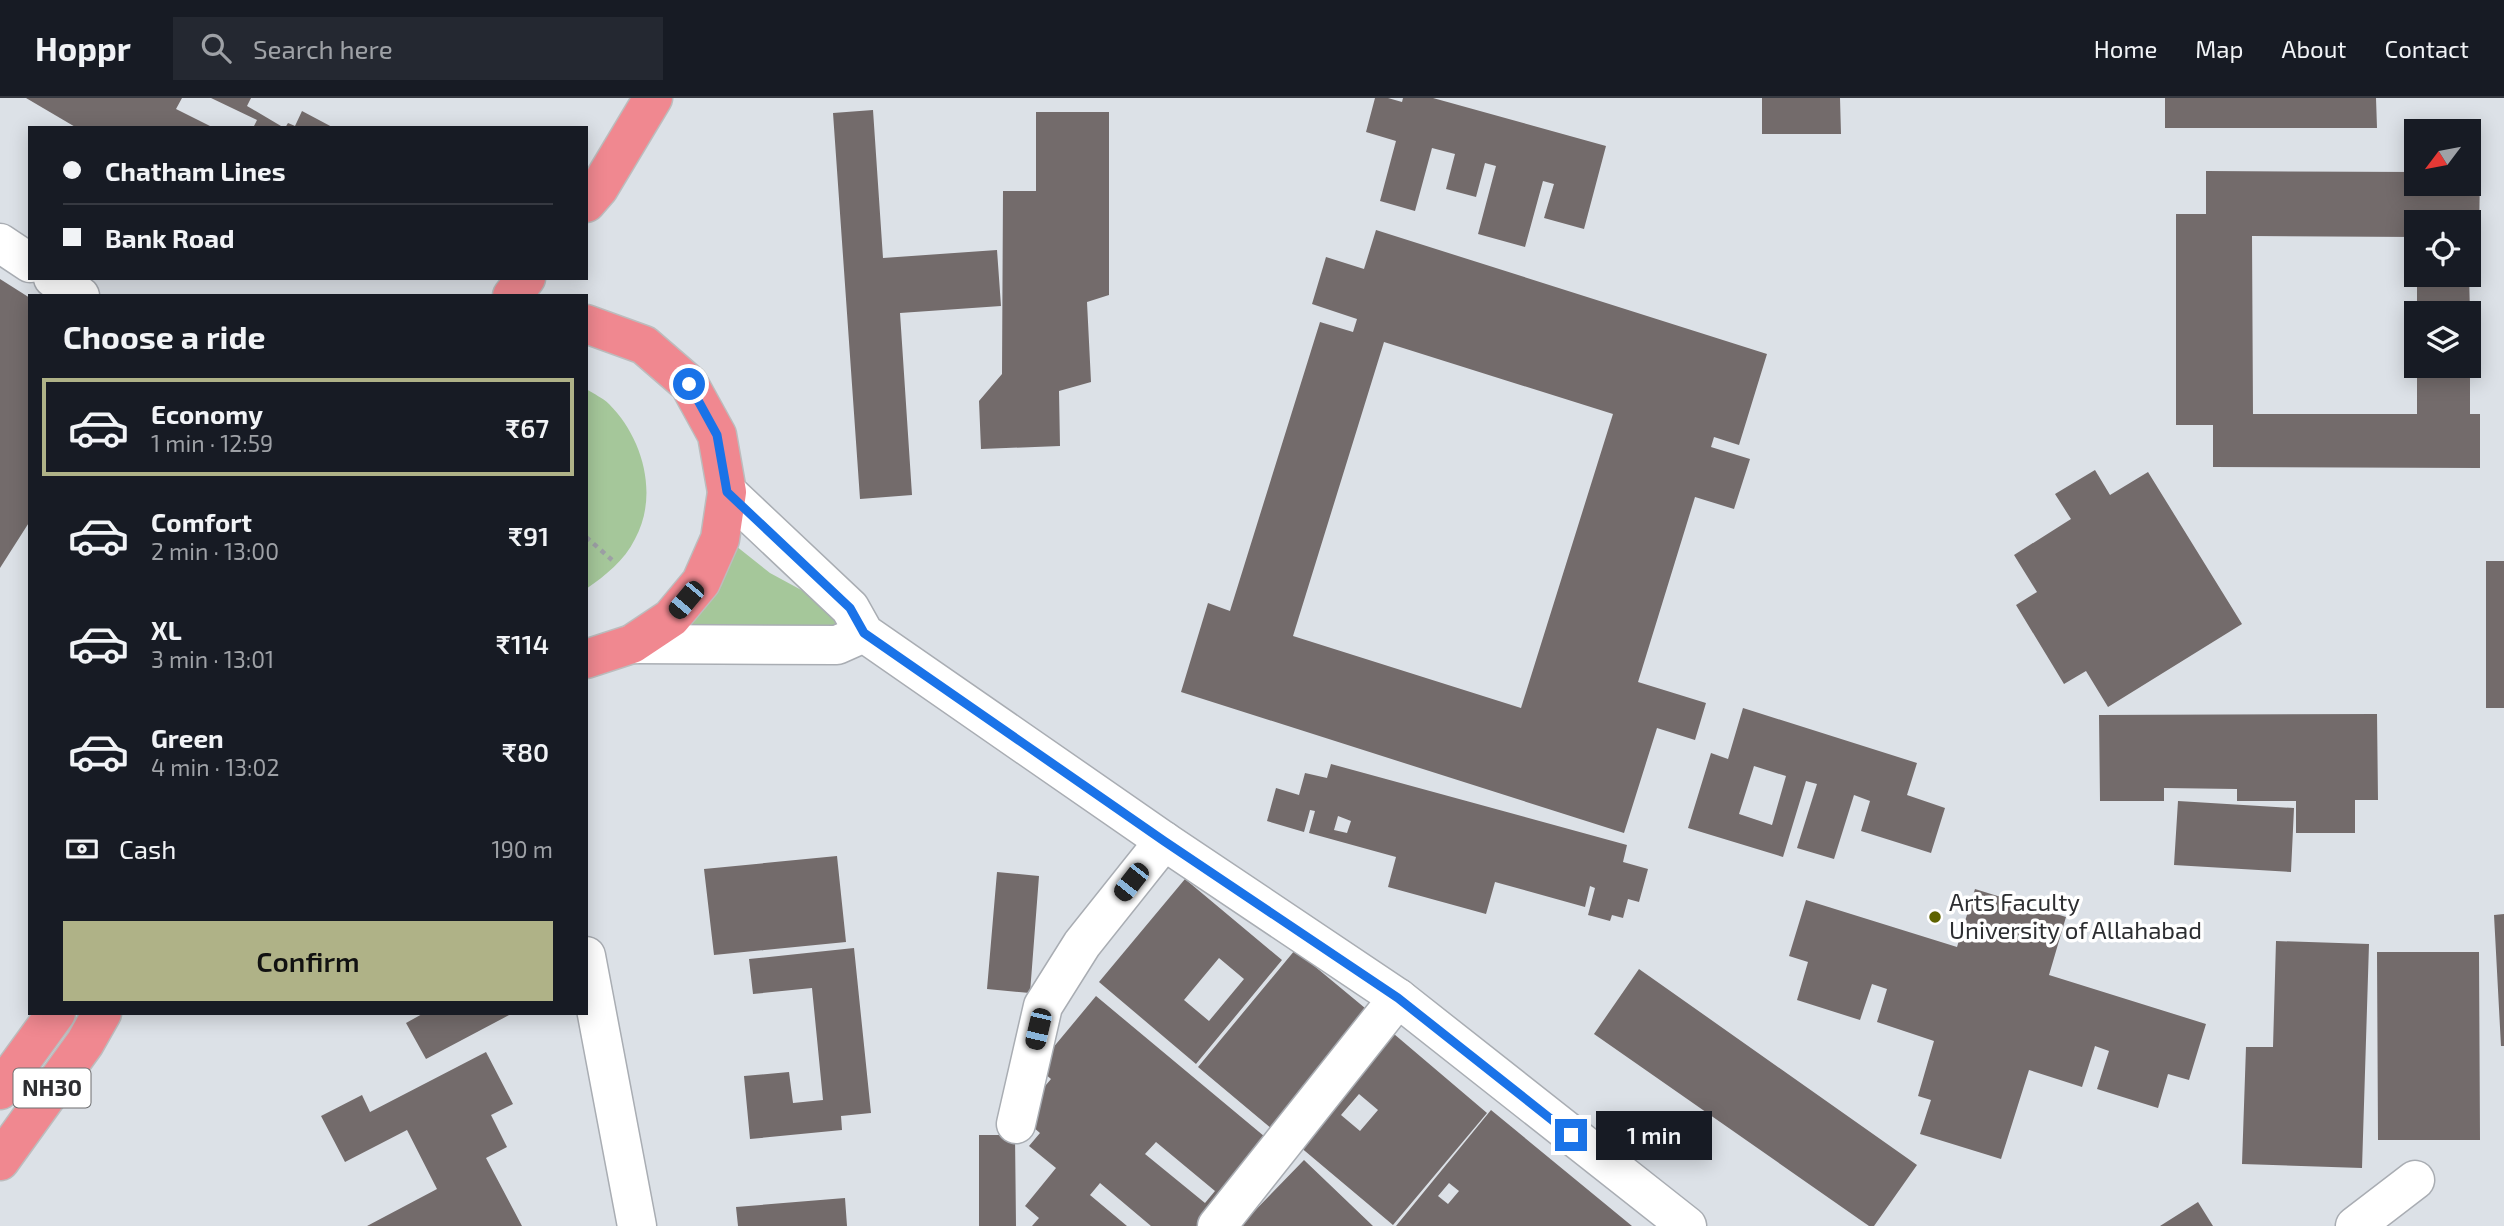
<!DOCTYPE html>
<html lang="en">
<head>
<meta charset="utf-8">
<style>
  :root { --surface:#171b24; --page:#242831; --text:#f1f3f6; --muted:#9ea1a6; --line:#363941; --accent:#afb287 }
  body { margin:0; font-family:"Exo 2",sans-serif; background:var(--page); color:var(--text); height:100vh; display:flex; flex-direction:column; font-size:26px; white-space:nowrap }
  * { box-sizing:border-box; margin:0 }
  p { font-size:23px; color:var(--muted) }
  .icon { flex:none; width:38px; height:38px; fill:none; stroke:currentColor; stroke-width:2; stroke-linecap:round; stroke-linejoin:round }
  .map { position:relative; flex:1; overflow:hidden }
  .side { position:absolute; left:28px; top:196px; width:560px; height:721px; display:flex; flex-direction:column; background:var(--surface); border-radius:0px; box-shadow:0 4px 18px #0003 }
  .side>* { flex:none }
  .top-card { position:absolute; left:28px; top:28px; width:560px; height:154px; border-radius:0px; box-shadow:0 4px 18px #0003; display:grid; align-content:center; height:154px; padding:0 35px; background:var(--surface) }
  .needle { width:46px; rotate:238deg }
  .controls { position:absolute; left:2404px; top:21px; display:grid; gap:14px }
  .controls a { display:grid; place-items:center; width:77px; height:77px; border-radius:0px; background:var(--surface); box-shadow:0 4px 18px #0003; font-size:35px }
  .end { position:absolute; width:32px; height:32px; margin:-16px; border:9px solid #1a73e8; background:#fff; box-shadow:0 0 0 4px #fff }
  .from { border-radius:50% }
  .bubble { position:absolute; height:49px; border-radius:0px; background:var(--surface); box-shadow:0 4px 18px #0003; font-size:23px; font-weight:600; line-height:49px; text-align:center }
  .car { position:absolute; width:21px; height:42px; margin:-21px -10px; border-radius:9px; box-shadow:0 0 5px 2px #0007; background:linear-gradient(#222 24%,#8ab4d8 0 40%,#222 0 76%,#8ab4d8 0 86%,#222 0) }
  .top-card b { display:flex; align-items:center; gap:24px; height:66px; font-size:26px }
  .top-card b+b { border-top:2px solid var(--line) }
  .top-card i { width:18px; height:18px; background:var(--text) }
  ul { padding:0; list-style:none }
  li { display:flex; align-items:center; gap:21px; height:98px; margin:0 14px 10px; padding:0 21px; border:4px solid transparent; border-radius:0px }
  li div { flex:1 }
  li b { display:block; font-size:26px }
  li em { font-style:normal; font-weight:600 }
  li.current { border-color:var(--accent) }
  li>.icon { width:63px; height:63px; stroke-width:1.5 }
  h2 { padding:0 35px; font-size:32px; line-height:84px }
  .pay { display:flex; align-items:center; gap:18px; height:77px; padding:0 35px; font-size:26px }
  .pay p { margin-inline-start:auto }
  .cta { display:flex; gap:14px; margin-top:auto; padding:14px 35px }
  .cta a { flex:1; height:80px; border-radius:0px; background:var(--accent); color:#111; font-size:28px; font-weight:600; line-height:80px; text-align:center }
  header { display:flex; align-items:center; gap:42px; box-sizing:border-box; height:98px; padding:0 35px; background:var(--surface); border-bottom:2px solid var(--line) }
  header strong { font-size:33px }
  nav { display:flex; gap:38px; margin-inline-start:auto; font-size:24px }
  .search { width:490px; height:63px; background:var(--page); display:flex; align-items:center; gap:18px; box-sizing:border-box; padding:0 24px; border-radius:0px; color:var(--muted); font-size:26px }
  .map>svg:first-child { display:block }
</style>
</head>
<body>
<header>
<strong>Hoppr</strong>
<div class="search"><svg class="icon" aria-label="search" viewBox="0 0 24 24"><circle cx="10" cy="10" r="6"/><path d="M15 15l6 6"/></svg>Search here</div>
<nav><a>Home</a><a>Map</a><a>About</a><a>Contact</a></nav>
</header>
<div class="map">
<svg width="2504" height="1128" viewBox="0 0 2504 1128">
  <rect width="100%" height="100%" fill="#dce1e7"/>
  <path fill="#a5c79a" d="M586,291C594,296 603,300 609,306C643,340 659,397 635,441C624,463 606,477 586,491Z
    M731,444L770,475L840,513L835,533L680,528Z"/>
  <path fill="#736b6b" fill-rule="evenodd" d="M26,0H182L176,11L214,30H77Z
    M211,0H251L247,8L281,28L279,30H253L257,22Z
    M1375,0H1388L1402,4L1403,0H1433L1606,48L1584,131L1544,120L1554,86L1543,83L1525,149L1478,136L1496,68L1485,65L1476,99L1446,91L1455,56L1432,50L1415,113L1380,103L1396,43L1366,34Z
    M1762,0H1840L1841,36H1762Z
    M2165,0H2376L2377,30H2165Z
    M873,12L883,160L997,152L1001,208L900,215L912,397L860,401L833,15Z
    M302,13L334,30H285L288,25L295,28Z
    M1036,14H1109V197L1087,204L1091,284L1059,293L1060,348L981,351L979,303L1002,276L1003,93H1036Z
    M2206,73L2417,74V86H2469V74H2480L2479,139H2469V124H2417V139L2252,138L2253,316H2417V268H2470V316H2480V370L2213,369V327H2176V116H2206Z
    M1376,132L1767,256L1739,347L1714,339L1711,349L1750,361L1734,411L1695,399L1638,584L1706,605L1695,642L1657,630L1624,735L1181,594L1208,505L1230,513L1320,224L1353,234L1357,221L1312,206L1326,159L1364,171ZM1384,244L1613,316L1521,610L1293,538Z
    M2417,177H2469L2470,215H2417Z
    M0,181L30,200V423L0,470Z
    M2095,372L2110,397L2148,374L2242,526L2108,609L2086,573L2064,586L2016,507L2037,494L2014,457L2071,421L2055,396Z
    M2486,463H2504V610H2486Z
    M1743,610L1917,665L1907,697L1945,710L1931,755L1861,733L1870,703L1854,697L1834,761L1797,750L1817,686L1806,683L1783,759L1688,730L1711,655L1728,661ZM1754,668L1786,678L1772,727L1739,716Z
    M2377,616L2378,702H2355V735H2296V703H2237V691L2164,690V703H2100L2099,617Z
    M1331,666L1627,747L1623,764L1648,771L1639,804L1628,801L1623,820L1612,817L1610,823L1588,817L1595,790L1590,788L1585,809L1495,784L1486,816L1388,789L1396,759L1309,735L1315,713L1310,712L1304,734L1267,723L1276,690L1299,697L1305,675L1327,680ZM1338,718L1351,723L1347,735L1334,732Z
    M2178,703L2294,710L2291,774L2174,767Z
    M837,758L846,844L714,857L704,771Z
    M997,774L1039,778L1030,895L987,891Z
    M1185,781L1282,862L1196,966L1099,884ZM1219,860L1244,881L1209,923L1184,902Z
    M1975,791L2066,819L2049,877L2206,926L2189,982L2168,976L2158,1010L2097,991L2109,953L2095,948L2082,989L2029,972L2001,1061L1920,1036L1931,1002L1918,998L1934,943L1877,924L1887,891L1872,886L1860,922L1797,902L1808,864L1789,858L1806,802L1957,849Z
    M2504,816V948H2501L2494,817Z
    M2276,843L2369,846L2362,1070L2242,1066L2246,949H2273Z
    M854,850L871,1015L841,1018L842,1032L750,1041L744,978L789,974L793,1005L823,1002L812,890L753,896L749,861Z
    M1295,852L1377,920L1279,1037L1198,969Z
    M2377,854H2479L2480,1042H2378Z
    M1639,871L1917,1067L1874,1128H1869L1594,936Z
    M1096,898L1277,1049L1211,1128H1151L1100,1085L1090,1097L1127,1128H1032L1039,1120L1025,1108L1056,1070L1029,1048L1040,1035L1020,1018L1051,981L1037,969ZM1156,1044L1215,1093L1205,1105L1145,1056Z
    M424,915H513L426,961L406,925Z
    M1394,936L1487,1015L1393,1127L1299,1048ZM1359,996L1378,1012L1360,1033L1341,1017Z
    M486,954L513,1006L491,1017L507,1049L486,1060L522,1128H367L437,1091L407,1032L345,1064L321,1018L362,997L370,1014Z
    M1491,1012L1632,1128H1396ZM1449,1085L1459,1093L1448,1106L1438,1098Z
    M979,1037H1015L1016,1128H979Z
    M1304,1062L1373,1128H1240Z
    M845,1100L847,1128H738L736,1109Z
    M2198,1104L2213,1128H2160Z"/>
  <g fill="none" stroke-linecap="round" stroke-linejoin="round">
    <defs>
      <path id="minor" d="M0,145L30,165
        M53,180L80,198
        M586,858L637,1128
        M1016,1026L1043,908L1082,846L1164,743
        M1217,1128L1398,900
        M2355,1128L2415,1082"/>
      <path id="tertiary" d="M727,394L850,510L864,535L1164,743L1398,900L1687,1128
        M632,546L837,547L864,535"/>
      <path id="trunk" d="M586,105L599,90L653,0
        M512,198L526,180
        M586,226L644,247L689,286L717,337L727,394L720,441L701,484L671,520L632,546L586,561
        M0,992L56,915
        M0,1063L85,945L102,915"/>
    </defs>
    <use href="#minor" stroke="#a9adb3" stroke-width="41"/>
    <use href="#tertiary" stroke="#a9adb3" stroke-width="41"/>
    <use href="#trunk" stroke="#bcbcbd" stroke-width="41"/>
    <path stroke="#9da0a5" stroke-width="4.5" stroke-dasharray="5 5" stroke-linecap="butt" d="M586,439L612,462"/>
    <use href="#minor" stroke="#fff" stroke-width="38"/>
    <use href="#tertiary" stroke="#fff" stroke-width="38"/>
    <use href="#trunk" stroke="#f08890" stroke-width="38"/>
  </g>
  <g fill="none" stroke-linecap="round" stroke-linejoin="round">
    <path stroke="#1a73e8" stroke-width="9" d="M689,286L717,337L727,394L850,510L864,535L1164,743L1398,900L1571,1037"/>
  </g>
  <circle fill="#5e6300" stroke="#fff" stroke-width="2.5" cx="1935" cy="819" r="7"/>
  <g text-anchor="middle" stroke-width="7" stroke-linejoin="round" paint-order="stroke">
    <rect fill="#fff" stroke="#6c6d6f" stroke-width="2" x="13.5" y="970.5" width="77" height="39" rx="5"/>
    <g font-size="23" font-weight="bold" fill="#2d2e31">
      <text x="52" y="998">NH30</text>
    </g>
    <g font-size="24" fill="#2d2e31" stroke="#fff" text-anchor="start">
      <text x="1949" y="813">Arts Faculty<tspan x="1949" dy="28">University of Allahabad</tspan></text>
    </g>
  </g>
</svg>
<div class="controls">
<a><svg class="needle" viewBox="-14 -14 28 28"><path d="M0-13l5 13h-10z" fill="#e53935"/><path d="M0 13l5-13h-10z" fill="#9ea1a6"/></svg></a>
<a><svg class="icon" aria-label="locate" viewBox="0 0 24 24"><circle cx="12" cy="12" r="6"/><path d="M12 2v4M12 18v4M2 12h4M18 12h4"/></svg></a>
<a><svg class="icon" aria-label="layers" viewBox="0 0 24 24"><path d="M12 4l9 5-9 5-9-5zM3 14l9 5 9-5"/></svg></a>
</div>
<i class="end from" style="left:689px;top:286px"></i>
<i class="end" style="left:1571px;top:1037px"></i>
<div class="bubble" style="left:1596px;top:1013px;width:116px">1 min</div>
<i class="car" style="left:686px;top:502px;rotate:220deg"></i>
<i class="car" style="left:1131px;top:784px;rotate:218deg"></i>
<i class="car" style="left:1038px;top:931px;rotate:193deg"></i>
<div class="top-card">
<b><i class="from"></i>Chatham Lines</b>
<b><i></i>Bank Road</b>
</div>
<section class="side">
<h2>Choose a ride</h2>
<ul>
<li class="current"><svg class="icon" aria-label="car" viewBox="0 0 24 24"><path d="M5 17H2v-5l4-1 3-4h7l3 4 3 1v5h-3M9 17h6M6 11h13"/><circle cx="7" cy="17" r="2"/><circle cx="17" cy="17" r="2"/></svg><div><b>Economy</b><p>1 min · 12:59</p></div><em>₹67</em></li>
<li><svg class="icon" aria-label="car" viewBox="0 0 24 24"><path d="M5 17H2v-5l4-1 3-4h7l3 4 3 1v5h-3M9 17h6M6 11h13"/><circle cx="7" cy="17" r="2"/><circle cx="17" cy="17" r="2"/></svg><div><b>Comfort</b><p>2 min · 13:00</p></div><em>₹91</em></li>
<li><svg class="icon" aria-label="car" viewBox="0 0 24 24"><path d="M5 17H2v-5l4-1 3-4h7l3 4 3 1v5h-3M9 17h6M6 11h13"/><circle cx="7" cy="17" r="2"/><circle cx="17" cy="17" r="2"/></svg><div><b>XL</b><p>3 min · 13:01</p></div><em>₹114</em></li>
<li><svg class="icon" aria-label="car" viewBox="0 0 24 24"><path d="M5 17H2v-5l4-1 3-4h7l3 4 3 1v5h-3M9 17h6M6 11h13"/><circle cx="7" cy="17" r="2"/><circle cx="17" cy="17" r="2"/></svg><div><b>Green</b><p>4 min · 13:02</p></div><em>₹80</em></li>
</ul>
<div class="pay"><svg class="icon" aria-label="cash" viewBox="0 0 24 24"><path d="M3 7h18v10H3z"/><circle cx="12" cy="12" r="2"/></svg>Cash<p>190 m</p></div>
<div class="cta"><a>Confirm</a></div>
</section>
</div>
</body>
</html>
